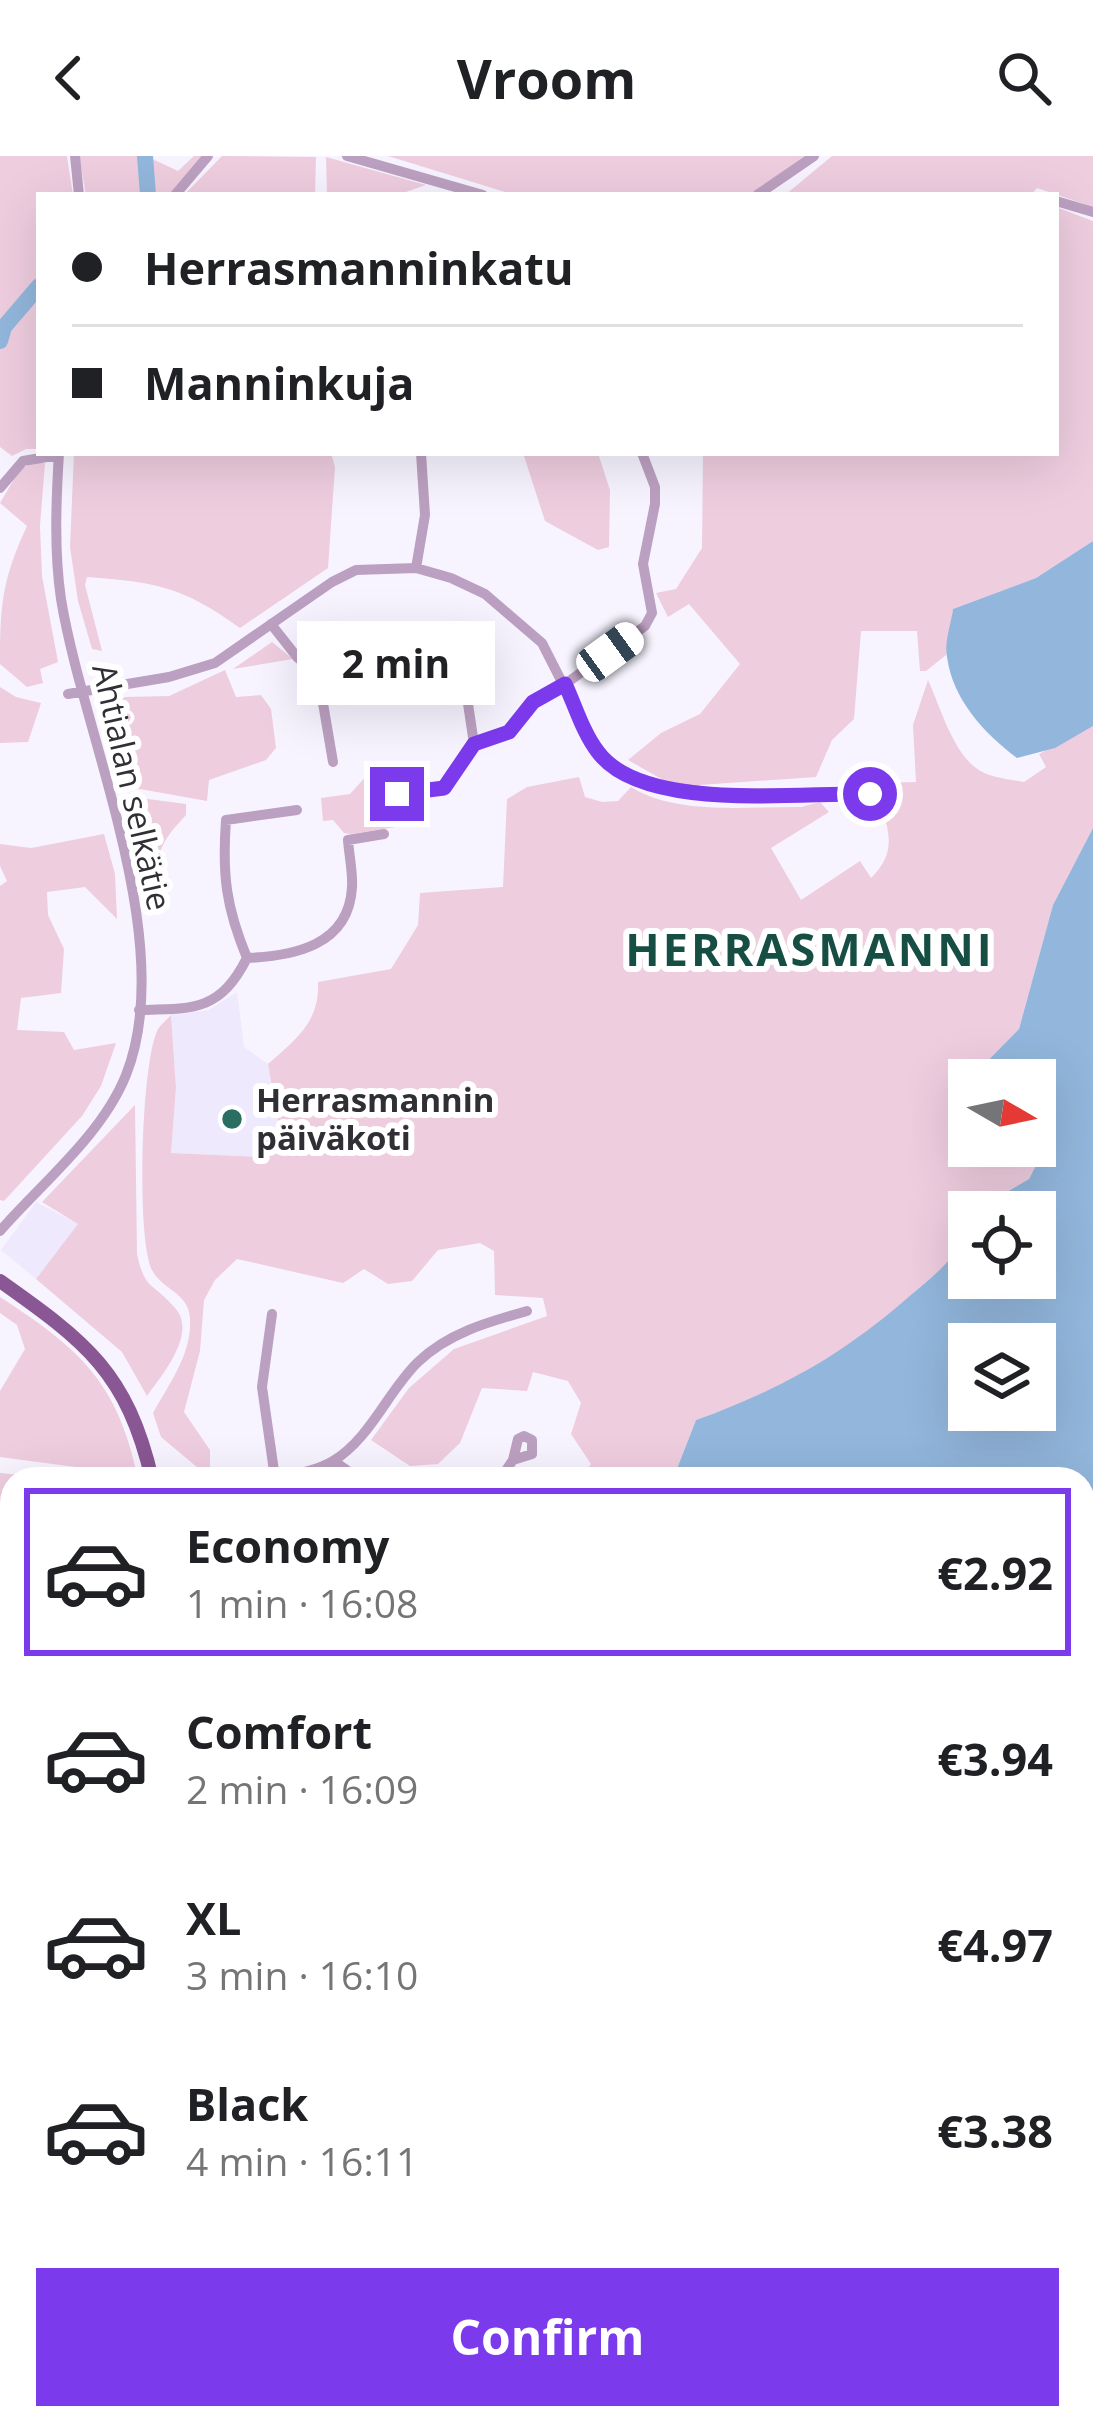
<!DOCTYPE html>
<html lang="en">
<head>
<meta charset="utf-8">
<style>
  :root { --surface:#fff; --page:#f6f6f6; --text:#202124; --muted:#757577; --line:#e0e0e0; --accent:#7c3aed }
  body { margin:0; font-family:"Open Sans",sans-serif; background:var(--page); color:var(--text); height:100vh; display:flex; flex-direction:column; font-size:45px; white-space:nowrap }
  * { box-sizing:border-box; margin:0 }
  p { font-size:39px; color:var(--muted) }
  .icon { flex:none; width:66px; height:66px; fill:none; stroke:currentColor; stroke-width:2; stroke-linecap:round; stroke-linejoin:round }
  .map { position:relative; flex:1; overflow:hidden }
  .details { position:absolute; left:0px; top:1311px; width:1095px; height:963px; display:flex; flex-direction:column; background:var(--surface); border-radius:36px 36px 0 0; box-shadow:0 12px 48px #0002 }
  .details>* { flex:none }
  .guide { position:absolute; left:36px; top:36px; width:1023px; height:264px; border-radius:0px; box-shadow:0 12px 48px #0002; display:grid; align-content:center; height:264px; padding:0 36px; background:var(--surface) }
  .needle { width:78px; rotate:99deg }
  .controls { position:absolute; left:948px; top:903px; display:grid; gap:24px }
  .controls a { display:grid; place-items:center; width:108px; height:108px; border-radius:0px; background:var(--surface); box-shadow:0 12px 48px #0002; font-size:60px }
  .end { position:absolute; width:54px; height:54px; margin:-27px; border:15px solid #7c3aed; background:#fff; box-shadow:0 0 0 6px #fff }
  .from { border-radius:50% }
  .bubble { position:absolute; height:84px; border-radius:0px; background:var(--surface); box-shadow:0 12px 48px #0002; font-size:39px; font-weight:700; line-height:84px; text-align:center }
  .car { position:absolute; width:36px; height:72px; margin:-36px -18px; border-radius:15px; box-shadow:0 0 9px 3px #0007; background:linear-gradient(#fff 24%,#345 0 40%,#fff 0 76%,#345 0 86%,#fff 0) }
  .guide b { display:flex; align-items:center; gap:42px; height:114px; font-size:45px }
  .guide b+b { border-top:3px solid var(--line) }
  .guide i { width:30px; height:30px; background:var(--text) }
  ul { padding:21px 0 0; list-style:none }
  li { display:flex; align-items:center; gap:36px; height:168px; margin:0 24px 18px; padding:0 12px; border:6px solid transparent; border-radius:0px }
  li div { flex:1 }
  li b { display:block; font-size:45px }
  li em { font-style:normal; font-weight:700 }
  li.on { border-color:var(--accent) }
  li>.icon { width:108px; height:108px; stroke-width:1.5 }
  .action { display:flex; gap:24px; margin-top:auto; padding:24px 36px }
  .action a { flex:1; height:138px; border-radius:0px; background:var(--accent); color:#fff; font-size:48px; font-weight:700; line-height:138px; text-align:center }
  header { display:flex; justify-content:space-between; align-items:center; height:156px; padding:0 36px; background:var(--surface); font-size:54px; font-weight:700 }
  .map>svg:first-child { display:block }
</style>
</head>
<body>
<header><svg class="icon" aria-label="back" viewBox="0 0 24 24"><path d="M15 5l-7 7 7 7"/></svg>Vroom<svg class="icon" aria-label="search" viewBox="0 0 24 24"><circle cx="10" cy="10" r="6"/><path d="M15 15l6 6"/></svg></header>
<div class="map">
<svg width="1093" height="2273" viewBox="0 0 1093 2273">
  <rect width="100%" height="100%" fill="#f7f4ff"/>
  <path fill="#eee9fd" d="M237,836L244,891L268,908L281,982L259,1001L171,997L176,932L171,859L209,854Z
    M36,1046L79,1068L36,1123L1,1094Z
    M147,2262H433L470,2273H146Z"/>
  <path fill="#eecddf" d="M0,0H67L73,39H39V293H26L12,300L0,291Z
    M79,0H146L178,15L194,0H203L169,39H86Z
    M222,0L316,1L315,39H184Z
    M388,0H808L748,39H515Z
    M832,0H1093V51L1037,32L1031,39H785Z
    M326,1L426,29L397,39H327Z
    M1056,51L1093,65V385L1036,422L953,453L946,499L926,515H920L917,475H861L854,563L832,584L816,621L685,630L663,624L628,604L661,577L700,558L740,508L689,448L668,461L656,437L676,433L702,392L703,297H1056Z
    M74,297H331L335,311L328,412L240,472C184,431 155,426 87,421L85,429L102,495L92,493L78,445L70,391Z
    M523,297H598L610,334L609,391L598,394L545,365Z
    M33,307H45L40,370L42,420L58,506L40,513L43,527L27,531L0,508C0,449 2,424 27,370L0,347L20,313Z
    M272,486L293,503L233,513Z
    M225,514L236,541L261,539L271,553L276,592L266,604L209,624L207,645L123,630L105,553L125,541L169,540Z
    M928,524C940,550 952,594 976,612C988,622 1009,623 1024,626L1046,611L1039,598L1093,570V672L1053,749L1019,873L977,917L976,924H969V990H1035V947L1052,978L1029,1023L986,1048L981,1056H969V1077L955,1101L862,1182L764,1239L696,1264L673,1323H580L591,1308L571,1278L581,1247L568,1225L533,1216L527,1235L482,1232L460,1287L438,1308L410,1310L371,1284L409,1232L454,1193L547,1160L543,1142L495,1139L494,1095L480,1087L438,1094L412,1125L388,1128L364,1113L343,1127L237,1103L215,1124L204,1144L200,1195L184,1256L210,1294V1322L161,1281L153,1257C169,1228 192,1198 190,1163C189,1136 163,1135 152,1114C136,1082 141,905 158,873C161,868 167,864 171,859L176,932L171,997L259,1001L281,982L268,908C296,883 320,866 318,826L391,813L418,769L420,737L503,731L507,643L527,631L579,621L585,641L602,646L618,645L631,631C678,660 747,650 801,651L820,646L829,656L771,692L801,744L860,705L871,722C903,691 884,665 874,627L916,626L913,569Z
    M0,531L16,541L41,547L28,586L0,587Z
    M369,617L394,640L396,671L351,678L344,677L333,664L323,665L321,642L350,638Z
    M133,641L186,648V659C159,688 157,695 157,734L150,735L130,643Z
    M104,678L115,718L117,763L85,731L47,736L48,759L64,793L61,837L21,842L17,874L64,876L74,894L116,887L101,930L82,960L4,1045L0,1044V730L7,725L0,710V688L31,692Z
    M135,949L137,1098C145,1135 153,1126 175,1152C198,1177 162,1219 147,1240L122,1196L36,1123L78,1068L42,1046Z
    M0,1141C80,1193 118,1226 138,1323H95L83,1312L0,1301V1235L25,1193L17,1169L0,1157Z
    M0,1317L31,1320L30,1323H12V1356L0,1355Z
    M0,1926L12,1988V2262H38V2273H0Z
    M469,2262H560L550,2273H507Z
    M571,2262H701L699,2273H561Z
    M714,2262L835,2270L846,2273H712Z"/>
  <path fill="#92b6dc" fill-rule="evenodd" d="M1093,385V570L1055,592L1017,602C984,577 953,544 947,501C944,487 951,468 953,453L1036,422Z
    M1093,672V2051H1083V1323H673L696,1264C782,1233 844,1198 912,1138C935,1119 954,1103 969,1077V1122H1035V1056H981L986,1048L1029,1023L1052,978L1035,947V924H976V917L1019,873L1053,749ZM969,1188H1035V1254H969Z"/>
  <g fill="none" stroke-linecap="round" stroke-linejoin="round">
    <path stroke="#92b6dc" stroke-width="16" d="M145,0L148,39
      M0,185L4,171L39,130"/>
    <path stroke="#bca0c1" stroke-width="10" d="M75,0L79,39
      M347,0L483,39
      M175,39L208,0
      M757,39L814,0
      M1056,45L1093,56
      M0,332L23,305L59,299
      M416,412L425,359L421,297
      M271,468L297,501L318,518
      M318,518C360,492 381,484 430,485
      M318,518L333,606
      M464,521L474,588
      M68,538L169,521L215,507L332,426L356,414L416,412L451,422L485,438L542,487L598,597L627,621L648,629L720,637L870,638
      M474,588L509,576L533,546L557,534L645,470L652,457L643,408L655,348V331L642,297
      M397,638L444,632L474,588
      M247,802C293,800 349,790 352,731C353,716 349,699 348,684L384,678
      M247,802C226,751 222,719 226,664L297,654
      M139,854C194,853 220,855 247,802
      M0,1075C42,1027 102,979 126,919C179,786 83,579 61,443C54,395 56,346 59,297
      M272,1158L262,1231L275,1322
      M334,1305L359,1323
      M270,1323C290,1319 315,1316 333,1305C370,1283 388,1235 418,1206C448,1177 488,1166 527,1155
      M500,1323L513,1304L518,1283L524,1280L532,1284V1298L513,1304
      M0,1862L12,1801
      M1083,2163L1093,2171
      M1083,2198L1093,2199
      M1000,2262L1013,2273
      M134,2273L135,2262
      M705,2273L706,2262"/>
    <path stroke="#895793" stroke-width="14" d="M0,1125C86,1186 127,1216 152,1323
      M60,2273V2262"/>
  </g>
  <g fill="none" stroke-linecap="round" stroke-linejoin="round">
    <path stroke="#7c3aed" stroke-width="15" d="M397,638L444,632L474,588L509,576L533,546L565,528C575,549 583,577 598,596C643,657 800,636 870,638"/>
  </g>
  <circle fill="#296e60" stroke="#fff" stroke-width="4.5" cx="232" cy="963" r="12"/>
  <g text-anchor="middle" stroke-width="12" stroke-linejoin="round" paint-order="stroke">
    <g font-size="33" fill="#312f36" stroke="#fff">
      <text transform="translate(132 631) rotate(77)" y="12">Ahtialan selkätie</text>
    </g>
    <g font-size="33" font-weight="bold" fill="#312f36" stroke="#fff" text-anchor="start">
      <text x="256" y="956">Herrasmannin<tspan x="256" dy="38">päiväkoti</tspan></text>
    </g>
    <g font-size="45" font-weight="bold" letter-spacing="3" fill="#164e44" stroke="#fff">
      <text x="810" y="810">HERRASMANNI</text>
    </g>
  </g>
</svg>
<div class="controls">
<a><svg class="needle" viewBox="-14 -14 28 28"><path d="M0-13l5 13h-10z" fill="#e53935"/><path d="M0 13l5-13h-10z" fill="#757577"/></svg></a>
<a><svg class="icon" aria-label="locate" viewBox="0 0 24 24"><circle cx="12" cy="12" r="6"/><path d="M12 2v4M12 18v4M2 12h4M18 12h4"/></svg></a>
<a><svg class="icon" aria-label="layers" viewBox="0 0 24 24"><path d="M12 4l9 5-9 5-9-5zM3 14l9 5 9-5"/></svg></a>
</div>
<i class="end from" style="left:870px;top:638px"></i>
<i class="end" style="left:397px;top:638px"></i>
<div class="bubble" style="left:297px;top:465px;width:198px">2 min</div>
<i class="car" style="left:610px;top:496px;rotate:54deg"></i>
<div class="guide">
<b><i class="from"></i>Herrasmanninkatu</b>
<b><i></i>Manninkuja</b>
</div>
<section class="details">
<ul>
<li class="on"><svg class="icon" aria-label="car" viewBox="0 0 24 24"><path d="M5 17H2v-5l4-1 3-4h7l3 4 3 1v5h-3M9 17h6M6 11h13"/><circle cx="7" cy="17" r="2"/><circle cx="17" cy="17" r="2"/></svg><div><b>Economy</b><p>1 min · 16:08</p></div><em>€2.92</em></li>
<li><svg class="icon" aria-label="car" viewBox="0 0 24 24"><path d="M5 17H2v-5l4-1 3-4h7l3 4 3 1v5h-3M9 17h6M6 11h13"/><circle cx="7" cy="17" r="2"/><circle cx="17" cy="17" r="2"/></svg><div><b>Comfort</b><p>2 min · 16:09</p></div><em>€3.94</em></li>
<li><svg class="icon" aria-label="car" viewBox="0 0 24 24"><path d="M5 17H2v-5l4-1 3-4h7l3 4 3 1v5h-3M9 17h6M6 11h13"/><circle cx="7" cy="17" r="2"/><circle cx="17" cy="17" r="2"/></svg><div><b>XL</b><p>3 min · 16:10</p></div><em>€4.97</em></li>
<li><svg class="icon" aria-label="car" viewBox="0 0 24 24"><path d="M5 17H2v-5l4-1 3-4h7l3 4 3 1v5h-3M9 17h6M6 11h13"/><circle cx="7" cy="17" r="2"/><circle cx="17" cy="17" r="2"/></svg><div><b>Black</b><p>4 min · 16:11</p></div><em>€3.38</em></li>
</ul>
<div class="action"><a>Confirm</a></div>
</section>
</div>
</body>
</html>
